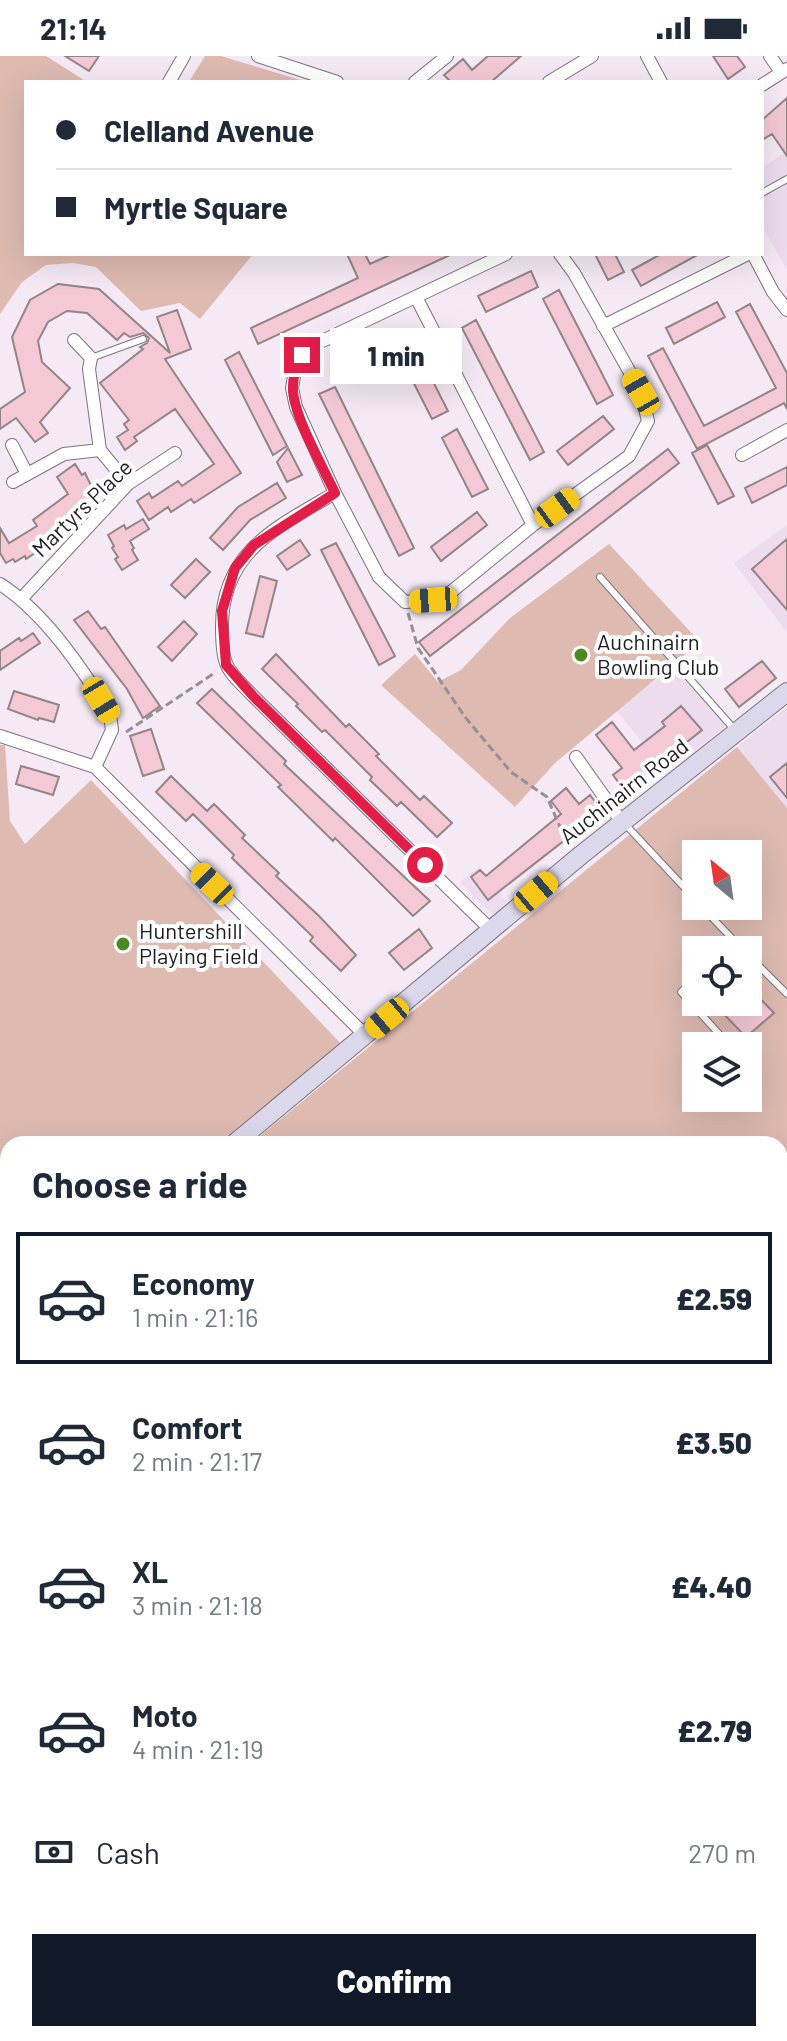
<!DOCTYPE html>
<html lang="en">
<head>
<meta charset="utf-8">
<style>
  :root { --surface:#fff; --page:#f6f6f7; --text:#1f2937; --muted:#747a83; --line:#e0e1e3; --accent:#111827 }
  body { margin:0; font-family:Barlow,sans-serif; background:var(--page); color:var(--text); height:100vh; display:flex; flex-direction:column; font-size:30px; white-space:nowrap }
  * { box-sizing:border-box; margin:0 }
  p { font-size:26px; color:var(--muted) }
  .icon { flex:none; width:44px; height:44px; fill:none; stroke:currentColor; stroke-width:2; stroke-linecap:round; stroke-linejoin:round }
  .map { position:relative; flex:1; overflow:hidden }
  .sheet { position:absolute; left:0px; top:1080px; width:788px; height:906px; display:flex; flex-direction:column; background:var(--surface); border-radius:24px 24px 0 0; box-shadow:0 8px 32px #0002 }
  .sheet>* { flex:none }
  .banner { position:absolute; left:24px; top:24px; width:740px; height:176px; border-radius:0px; box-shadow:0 8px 32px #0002; display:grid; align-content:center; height:176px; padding:0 32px; background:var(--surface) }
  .needle { width:52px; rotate:331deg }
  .buttons { position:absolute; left:682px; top:784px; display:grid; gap:16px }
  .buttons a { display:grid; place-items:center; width:80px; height:80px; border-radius:0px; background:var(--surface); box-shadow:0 8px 32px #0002; font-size:40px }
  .end { position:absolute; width:36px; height:36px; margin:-18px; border:10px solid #e11d48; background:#fff; box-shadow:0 0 0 4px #fff }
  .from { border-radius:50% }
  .bubble { position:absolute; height:56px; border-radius:0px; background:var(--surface); box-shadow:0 8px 32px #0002; font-size:26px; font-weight:800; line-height:56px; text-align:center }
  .car { position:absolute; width:24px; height:48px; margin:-24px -12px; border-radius:10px; box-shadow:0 0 6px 2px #0007; background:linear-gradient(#f5c518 24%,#345 0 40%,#f5c518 0 76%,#345 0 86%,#f5c518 0) }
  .banner b { display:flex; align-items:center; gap:28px; height:76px; font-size:30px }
  .banner b+b { border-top:2px solid var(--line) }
  .banner i { width:20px; height:20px; background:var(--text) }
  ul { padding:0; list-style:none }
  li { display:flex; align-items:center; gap:24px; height:132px; margin:0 16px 12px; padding:0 16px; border:4px solid transparent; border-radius:0px }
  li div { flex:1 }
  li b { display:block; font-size:30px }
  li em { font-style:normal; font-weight:800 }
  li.on { border-color:var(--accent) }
  li>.icon { width:72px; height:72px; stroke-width:1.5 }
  h2 { padding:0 32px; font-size:36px; line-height:96px }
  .pay { display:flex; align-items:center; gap:20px; height:88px; padding:0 32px; font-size:30px }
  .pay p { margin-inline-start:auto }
  .button { display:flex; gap:16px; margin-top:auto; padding:16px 32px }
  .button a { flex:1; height:92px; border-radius:0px; background:var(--accent); color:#fff; font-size:32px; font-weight:800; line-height:92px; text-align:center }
  .status { display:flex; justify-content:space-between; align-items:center; height:56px; padding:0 40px; background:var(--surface); direction:ltr }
  .status svg { height:22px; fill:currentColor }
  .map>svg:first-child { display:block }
</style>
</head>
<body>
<div class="status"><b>21:14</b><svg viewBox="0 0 49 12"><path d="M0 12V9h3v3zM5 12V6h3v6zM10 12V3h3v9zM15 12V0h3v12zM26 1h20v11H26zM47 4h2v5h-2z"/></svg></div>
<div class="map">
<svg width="787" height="1985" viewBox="0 0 787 1985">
  <rect width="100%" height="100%" fill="#f4e9f4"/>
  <path fill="#eddced" d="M787,95V214L762,170V112Z
    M787,469V576L734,507Z
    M672,611L727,669L667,717L617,655Z
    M787,651V752L737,691Z
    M480,810L507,846L493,859L460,826Z
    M787,1429V1985H250L272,1978H780V1431Z
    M0,1805L8,1827V1978H80L84,1985H0Z"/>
  <path fill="#debab1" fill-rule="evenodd" d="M0,0H46L87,26H26V198H253L200,263L180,247L141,255L96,211L73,207L46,209L22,226L0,258Z
    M205,0H221L307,26H189Z
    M609,488L700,586L555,707L515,751L381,629L415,598L438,626L461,614L510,562Z
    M0,689H5L10,765L25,788L91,724L342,989L221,1088H8V1263L0,1269Z
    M737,691L787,752V1350L780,1352V1088H250ZM696,798H748V850H696ZM696,894H748V946H696ZM696,990H748V1042H696Z
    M8,1285V1535L0,1512V1292Z
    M787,1355V1460L780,1461V1357Z
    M787,1492V1564L780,1579V1495Z
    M8,1644V1716L3,1718L0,1710V1647Z
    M8,1971V1978H83V1985H0V1974Z"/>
  <path fill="#f4c9d5" stroke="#928487" stroke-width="2" d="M65,0H99L89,15Z
    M488,0H521L491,26H451L444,19L463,3L472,14Z
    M713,0H737L745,11L728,23Z
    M787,42V100L772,78L762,84V64Z
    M347,198H365L370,208L392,198H452L258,288L251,272L358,222Z
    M595,198H615L624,216L608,224Z
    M661,198H699L641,230L632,214Z
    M531,215L538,231L486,256L478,240Z
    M58,228L99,233L170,297L157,261L177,254L191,293L165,303L241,417L194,447L191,443L171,456L168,451L149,464L137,445L149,437L152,442L178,425L182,430L214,408L175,353L134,381L137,385L125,394L117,381L128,374L124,368L129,364L100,327L143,293L140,291L147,287L149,282L143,277L130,281L124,277L117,284L87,257L67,255L48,266L38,285L42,306L70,332L40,366L48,377L35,386L16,362L0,373V353L25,336L12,281L30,244Z
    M559,234L613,339L597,348L543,243Z
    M717,246L725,261L674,288L666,272Z
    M750,248L787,317V353L784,347L697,393L648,300L663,292L704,370L776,332L736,256Z
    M476,264L544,396L530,404L462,272Z
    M379,284L382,302L344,320L337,304Z
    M239,296L287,390L273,399L225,304Z
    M420,300L448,355L432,363L404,308Z
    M335,331L414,492L399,500L319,338Z
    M603,360L614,373L568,409L557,395Z
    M457,373L488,433L472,441L442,382Z
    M707,389L734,440L718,448L692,397Z
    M288,392L302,419L287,426L277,406Z
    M668,393L679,407L430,600L419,586Z
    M75,408L82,419L85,417L97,442L64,465L65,467L55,474L57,476L38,489L41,493L26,503L25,500L15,506L13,503L6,507L0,497V472L9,487L37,470L33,464L68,438L57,421Z
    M787,411V429L752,447L745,432Z
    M277,427L286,442L250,464L223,494L210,482L238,451Z
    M477,456L487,469L441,505L431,491Z
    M143,463L149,473L130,485L134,492L132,494L138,504L122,514L115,503L118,501L112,492L114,490L108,479L124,469L126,473Z
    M787,483V554L752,513Z
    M300,484L310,499L287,514L277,500Z
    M336,487L395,600L379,609L321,494Z
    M196,503L210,516L185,542L171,529Z
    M260,520L277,525L263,581L246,577Z
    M88,555L101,573L105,571L160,650L143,662L127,633L74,564Z
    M184,565L197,578L172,605L158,591Z
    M33,577L40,587L0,614V595L19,582L21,585Z
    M276,598L346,671L349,668L379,698L376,700L420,744L424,740L452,767L437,781L401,746L397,750L370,724L372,721L325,674L322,676L296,650L298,648L262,613Z
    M762,605L776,622L739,651L725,633Z
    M212,633L286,705L284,708L430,845L413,860L335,782L333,785L278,731L281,729L197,647Z
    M14,635L59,649L54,666L39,662L38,664L8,653Z
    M681,650L702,674L625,735L613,719L622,712L596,679L612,666L634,694L665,670L662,666Z
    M151,673L164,713L143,720L130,680Z
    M787,707V742L770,721Z
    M21,710L59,721L53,739L16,728Z
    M171,720L207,755L214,748L245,779L242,782L279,817L276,820L318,859L356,899L341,915L310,885L313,881L232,802L234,799L193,758L186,765L156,736Z
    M566,732L579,748L590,739L602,755L488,844L471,821L480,814L486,820L561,758L551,745Z
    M419,873L432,892L404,914L389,897Z
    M748,930L774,957L746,981L712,946H748Z"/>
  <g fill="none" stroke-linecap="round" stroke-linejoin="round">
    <defs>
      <path id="lane" d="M762,137L787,123
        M91,302L143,283
        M600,521L734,673
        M625,768L696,844
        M701,850L743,894
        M724,894L734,884
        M748,899L787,938
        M696,921L681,936L730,990
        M780,1482L787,1478
        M780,1648L787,1642
        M780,1726L787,1739
        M0,1870L8,1868
        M780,1877L787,1874
        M274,1985L289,1978
        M707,1985L720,1978"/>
      <path id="street" d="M258,0L337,26
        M647,0L661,26
        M770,0L781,16
        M169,26L184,0
        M415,26L447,0
        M549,26L592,0
        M762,29L787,13
        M506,198L316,288L302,299L295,314L292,332L296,351L335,437L379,521L405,546L433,544L451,536L533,469L629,400L648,365L641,336L574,217L560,198
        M753,198L773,236L787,254
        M416,241L533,469
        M603,270L748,198
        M74,284L91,302L89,313L100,394L128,428
        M12,389L27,418
        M742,399L787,374
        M13,426L64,398L100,394
        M335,437C279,470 222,495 222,570C222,582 222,597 226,607C230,619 245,631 254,641L491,874
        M0,528C44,556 84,614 110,659L112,674L95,711
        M22,542L128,428L175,397
        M0,680L95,711L366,980
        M576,701L622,766
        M0,1738L8,1735
        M719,1978L724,1985"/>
      <path id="secondary" d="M234,1088L581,799L787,636
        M0,1281L8,1274"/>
    </defs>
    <use href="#lane" stroke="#7d737d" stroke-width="8"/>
    <use href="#street" stroke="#7d737d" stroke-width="14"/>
    <use href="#secondary" stroke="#7d737d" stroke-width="20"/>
    <path stroke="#978f97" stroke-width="3" stroke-dasharray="8 4" stroke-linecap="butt" d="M408,557L418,592L465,661L511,716L547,741L560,771L573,787
      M126,676L216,616"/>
    <use href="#lane" stroke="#fff" stroke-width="6"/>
    <use href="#street" stroke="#fff" stroke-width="12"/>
    <use href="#secondary" stroke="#dbd8eb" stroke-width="18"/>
  </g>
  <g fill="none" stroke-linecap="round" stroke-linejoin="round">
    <path stroke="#e11d48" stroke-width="10" d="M302,299C297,309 293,319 293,330C291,356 323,411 335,437L254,489L235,512L222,555L226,609L254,641L425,809"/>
  </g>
  <g fill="#4d8825" stroke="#fff" stroke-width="3">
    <circle cx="581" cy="599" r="8"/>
    <circle cx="123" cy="888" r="8"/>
  </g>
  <g text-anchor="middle" stroke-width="8" stroke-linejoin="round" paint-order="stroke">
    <g font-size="22" fill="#1e1a1e" stroke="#fff">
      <text transform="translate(82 452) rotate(-44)" y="8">Martyrs Place</text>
      <text transform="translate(624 735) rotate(-38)" y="8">Auchinairn Road</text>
    </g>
    <g font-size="22" fill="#1e1a1e" stroke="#fff" text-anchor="start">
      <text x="597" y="594">Auchinairn<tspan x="597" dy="25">Bowling Club</tspan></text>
      <text x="139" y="883">Huntershill<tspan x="139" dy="25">Playing Field</tspan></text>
    </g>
  </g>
</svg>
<div class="buttons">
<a><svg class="needle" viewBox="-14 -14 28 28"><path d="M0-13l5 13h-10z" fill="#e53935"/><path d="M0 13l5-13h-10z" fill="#747a83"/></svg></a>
<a><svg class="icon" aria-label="locate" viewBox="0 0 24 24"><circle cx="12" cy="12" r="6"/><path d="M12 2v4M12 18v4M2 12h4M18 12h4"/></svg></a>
<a><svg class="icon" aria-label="layers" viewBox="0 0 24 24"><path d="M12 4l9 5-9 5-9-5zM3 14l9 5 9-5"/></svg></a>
</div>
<i class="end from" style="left:425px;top:809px"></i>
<i class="end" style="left:302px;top:299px"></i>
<div class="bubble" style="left:330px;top:272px;width:132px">1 min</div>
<i class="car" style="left:641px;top:336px;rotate:330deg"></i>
<i class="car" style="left:557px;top:452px;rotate:54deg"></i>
<i class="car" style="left:433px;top:544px;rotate:266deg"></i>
<i class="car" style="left:101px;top:644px;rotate:149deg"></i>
<i class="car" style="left:212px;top:828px;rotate:314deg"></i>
<i class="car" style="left:536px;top:836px;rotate:50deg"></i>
<i class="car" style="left:387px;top:962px;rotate:230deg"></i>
<div class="banner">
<b><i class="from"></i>Clelland Avenue</b>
<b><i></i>Myrtle Square</b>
</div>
<section class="sheet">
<h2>Choose a ride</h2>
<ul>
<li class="on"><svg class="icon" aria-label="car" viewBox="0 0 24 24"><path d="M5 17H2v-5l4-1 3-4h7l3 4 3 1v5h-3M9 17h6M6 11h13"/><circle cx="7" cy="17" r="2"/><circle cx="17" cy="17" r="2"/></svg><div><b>Economy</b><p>1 min · 21:16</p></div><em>£2.59</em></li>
<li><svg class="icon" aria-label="car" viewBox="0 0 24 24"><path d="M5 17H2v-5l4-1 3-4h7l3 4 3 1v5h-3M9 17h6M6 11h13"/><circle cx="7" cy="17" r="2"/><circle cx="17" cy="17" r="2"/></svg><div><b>Comfort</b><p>2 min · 21:17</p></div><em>£3.50</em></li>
<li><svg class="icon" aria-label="car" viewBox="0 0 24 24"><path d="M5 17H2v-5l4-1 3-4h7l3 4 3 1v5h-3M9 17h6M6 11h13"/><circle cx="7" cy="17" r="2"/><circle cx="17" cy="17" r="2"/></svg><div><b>XL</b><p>3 min · 21:18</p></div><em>£4.40</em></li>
<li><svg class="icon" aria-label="car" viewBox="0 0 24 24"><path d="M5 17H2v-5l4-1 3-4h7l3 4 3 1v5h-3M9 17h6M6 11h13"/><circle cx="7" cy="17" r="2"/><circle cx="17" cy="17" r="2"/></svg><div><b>Moto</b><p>4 min · 21:19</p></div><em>£2.79</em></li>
</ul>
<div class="pay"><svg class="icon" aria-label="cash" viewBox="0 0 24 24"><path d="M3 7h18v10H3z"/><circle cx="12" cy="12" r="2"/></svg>Cash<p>270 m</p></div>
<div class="button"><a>Confirm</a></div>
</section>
</div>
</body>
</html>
